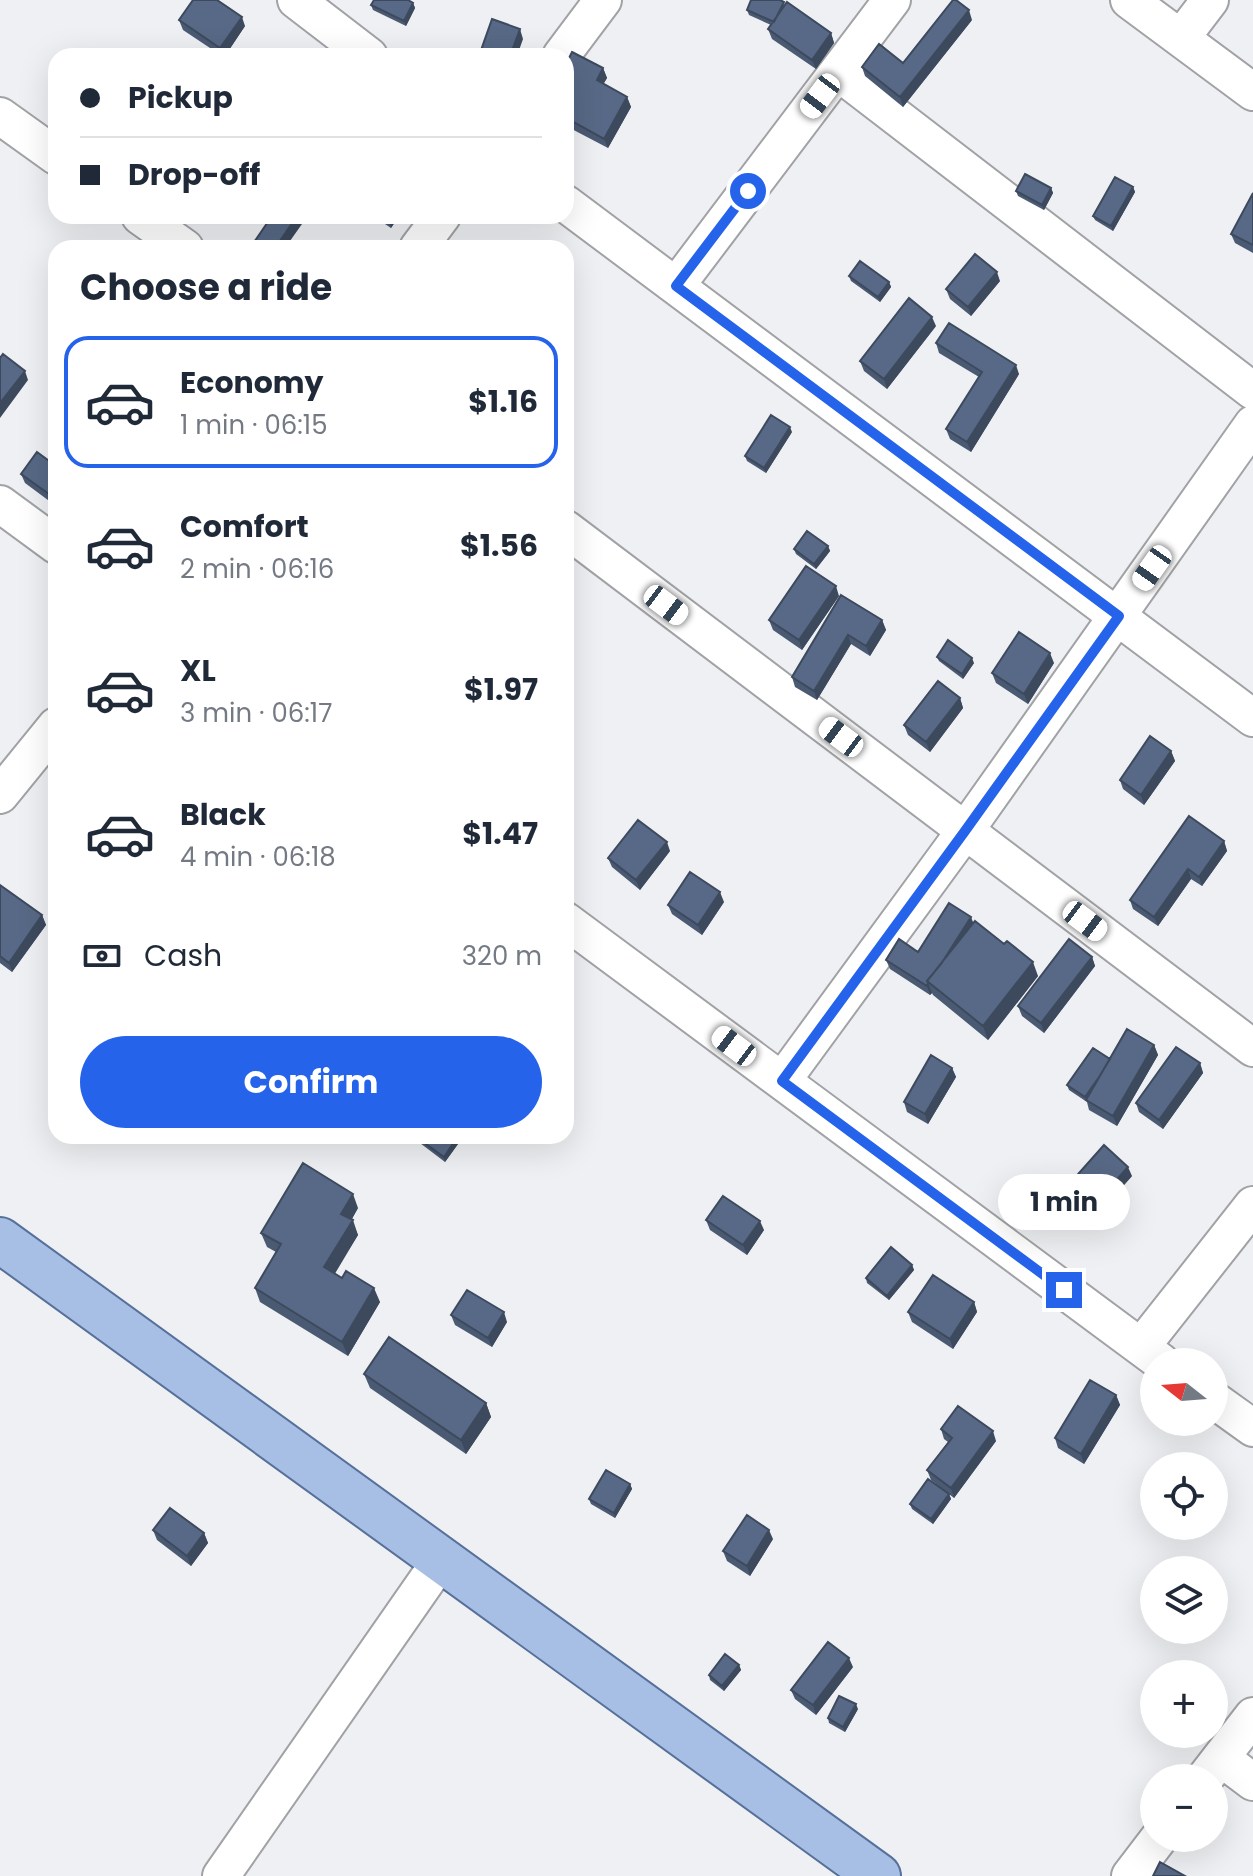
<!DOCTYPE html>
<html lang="en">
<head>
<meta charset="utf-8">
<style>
  :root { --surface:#fff; --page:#f6f6f7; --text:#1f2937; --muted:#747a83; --line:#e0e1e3; --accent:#2563eb }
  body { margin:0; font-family:Poppins,sans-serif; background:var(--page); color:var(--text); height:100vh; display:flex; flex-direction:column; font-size:30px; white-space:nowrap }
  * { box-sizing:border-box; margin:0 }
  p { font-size:26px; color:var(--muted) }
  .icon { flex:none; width:44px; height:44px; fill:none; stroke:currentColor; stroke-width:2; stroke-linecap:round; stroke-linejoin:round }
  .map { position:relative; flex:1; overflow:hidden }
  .side { position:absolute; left:48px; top:240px; width:526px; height:904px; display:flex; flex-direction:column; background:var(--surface); border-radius:24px; box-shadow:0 8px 32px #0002 }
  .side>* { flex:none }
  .guide { position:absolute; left:48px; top:48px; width:526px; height:176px; border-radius:24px; box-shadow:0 8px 32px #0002; display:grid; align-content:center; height:176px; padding:0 32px; background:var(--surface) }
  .needle { width:52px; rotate:287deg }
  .buttons { position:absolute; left:1140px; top:1348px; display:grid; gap:16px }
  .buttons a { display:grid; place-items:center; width:88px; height:88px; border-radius:50%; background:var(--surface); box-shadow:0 8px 32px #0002; font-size:40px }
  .end { position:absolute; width:36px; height:36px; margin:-18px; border:10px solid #2563eb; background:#fff; box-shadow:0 0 0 4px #fff }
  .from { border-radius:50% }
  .bubble { position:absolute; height:56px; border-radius:28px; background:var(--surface); box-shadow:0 8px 32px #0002; font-size:26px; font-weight:700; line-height:56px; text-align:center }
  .car { position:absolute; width:24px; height:48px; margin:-24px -12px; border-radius:10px; box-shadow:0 0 6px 2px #0007; background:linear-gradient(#fff 24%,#345 0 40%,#fff 0 76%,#345 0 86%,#fff 0) }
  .guide b { display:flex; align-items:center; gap:28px; height:76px; font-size:30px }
  .guide b+b { border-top:2px solid var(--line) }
  .guide i { width:20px; height:20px; background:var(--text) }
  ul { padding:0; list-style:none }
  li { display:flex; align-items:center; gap:24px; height:132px; margin:0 16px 12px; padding:0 16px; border:4px solid transparent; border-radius:24px }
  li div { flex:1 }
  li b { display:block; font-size:30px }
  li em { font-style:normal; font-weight:700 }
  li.on { border-color:var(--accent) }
  li>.icon { width:72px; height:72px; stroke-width:1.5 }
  h2 { padding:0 32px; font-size:36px; line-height:96px }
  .pay { display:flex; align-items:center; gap:20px; height:88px; padding:0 32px; font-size:30px }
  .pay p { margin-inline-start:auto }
  .button { display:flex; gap:16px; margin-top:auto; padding:16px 32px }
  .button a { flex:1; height:92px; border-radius:48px; background:var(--accent); color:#fff; font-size:32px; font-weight:700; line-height:92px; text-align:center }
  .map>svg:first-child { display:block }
</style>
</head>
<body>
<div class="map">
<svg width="1253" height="1876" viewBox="0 0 1253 1876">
  <rect width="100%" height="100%" fill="#eef0f3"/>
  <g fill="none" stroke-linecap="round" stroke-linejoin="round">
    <defs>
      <path id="minor" d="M296,0L369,56
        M1129,0L1253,92
        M1181,38L1210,0
        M561,56L603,0
        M838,72L1253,391
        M0,116L56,156
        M566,204L1253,718
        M140,216L185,248
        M418,248L442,216
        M676,286L892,0
        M0,504L56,545
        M566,529L1253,1048
        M0,795L56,726
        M566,921L1161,1362
        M782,1081L965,831L1253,424
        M1141,1347L1253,1205
        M1214,1400L1253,1428
        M1221,1758L1253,1782
        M1205,1778L1253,1716
        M221,1876L441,1560
        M1130,1876L1159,1838"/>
      <path id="major" d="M0,1240L878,1876"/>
    </defs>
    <use href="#minor" stroke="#a0a2a5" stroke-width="40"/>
    <use href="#major" stroke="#56709a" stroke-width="48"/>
    <use href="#minor" stroke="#fff" stroke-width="36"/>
    <use href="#major" stroke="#a7bfe5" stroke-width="44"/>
  </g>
  <path fill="#4b5a73" d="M413,3L415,8L406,26L373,10L371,5Z
    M785,5L831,33L834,43L816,69L772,39L768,29L771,25L749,15L747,10Z
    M179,20L245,26L225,56H222L183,30Z
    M972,20L903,107L865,76L862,67L903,63Z
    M566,64L603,68L607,78L603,84L627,97L631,107L608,148L566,126Z
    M1133,187L1135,192L1113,231L1095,220L1093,216Z
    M1051,188L1053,193L1044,210L1018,196L1016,191Z
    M1253,193V253L1235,243L1231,234Z
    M373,216H399L391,228Z
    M849,276L889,282L891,287L880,302L851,281Z
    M1000,281L971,316L950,299L946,289Z
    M936,326L887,389L864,371L860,361Z
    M936,343L1019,374L971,452L950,439L946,429L979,377L939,353Z
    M792,432L766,473L747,461L745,456Z
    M56,466V506L25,483L21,474Z
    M828,546L830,551L816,569L796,554L794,549Z
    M841,595L882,620L886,630L870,656L851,644L817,700L795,687L792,677Z
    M839,596L802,650L773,630L769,620Z
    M937,657L974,663L963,679L939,661Z
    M1054,663L1028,704L996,683L992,673Z
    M960,698L963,708L930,752L908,735L904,725Z
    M1171,751L1175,761L1144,805L1123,789L1120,780Z
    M1224,841L1227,851L1202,886L1191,879L1158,926L1133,909L1130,900Z
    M670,851L640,890L612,867L608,858Z
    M0,885L42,915L46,925L12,972L0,963Z
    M724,902L702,935L672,914L668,905Z
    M973,923L1038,976L988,1040L933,995L932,993L930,995L890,969L886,960L918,952Z
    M1092,957L1095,966L1044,1033L1022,1016L1018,1006Z
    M1154,1045L1158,1055L1117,1126L1089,1110L1087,1102L1069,1090L1067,1085L1110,1059Z
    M1200,1063L1203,1073L1163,1129L1139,1112L1136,1103Z
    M952,1068L956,1077L928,1124L907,1112L904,1102Z
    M415,1136L458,1144L445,1162L416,1140Z
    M1132,1176L1084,1230L1060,1208L1056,1199Z
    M358,1208L351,1220L358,1235L334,1273L380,1302L348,1356L260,1302L255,1288L276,1252L267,1247L261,1233Z
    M706,1220L764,1230L747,1255L710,1230Z
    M912,1265L914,1270L889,1300L867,1283L866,1278Z
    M974,1302L977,1312L953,1349L912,1322L908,1312Z
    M451,1315L507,1322L492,1347L455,1325Z
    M364,1374L486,1403L491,1417L466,1454L370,1388Z
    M1116,1395L1120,1405L1084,1464L1058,1448L1055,1438Z
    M941,1429L996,1441L954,1498L931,1480L927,1470L948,1442L944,1439Z
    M630,1484L632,1489L615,1518L591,1504L589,1499Z
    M949,1494L951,1499L933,1524L912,1509L910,1504Z
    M153,1530L204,1533L208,1543L191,1566L157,1540Z
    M773,1539L750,1576L727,1561L723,1551Z
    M739,1665L741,1670L724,1691L710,1680L709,1675Z
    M853,1667L816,1715L795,1699L791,1690Z
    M858,1709L845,1732L829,1723L828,1718Z"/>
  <path fill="#3d4a5e" d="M413,3L415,8L406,26L404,21Z
    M969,10L972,20L903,107L900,97Z
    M242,17L245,26L225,56H224L220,48Z
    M520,29L523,39L517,56H510Z
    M831,33L834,43L816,69L812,60Z
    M603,68L607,78L600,90L597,80Z
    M627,97L631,107L608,148L604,139Z
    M1133,187L1135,192L1113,231L1111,226Z
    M1051,188L1053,193L1044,210L1042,205Z
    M297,216H299L302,224L285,248H275Z
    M389,216H399L391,228L388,219Z
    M997,272L1000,281L971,316L968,307Z
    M889,282L891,287L880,302L878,297Z
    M932,317L936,326L887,389L884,379Z
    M1016,365L1019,374L971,452L967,442Z
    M25,371L28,380L0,418V403Z
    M790,427L792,432L766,473L764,468Z
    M828,546L830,551L816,569L814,564Z
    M836,586L839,596L802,650L799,640Z
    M882,620L886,630L870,656L866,646Z
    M848,635L851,644L817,700L814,691Z
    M1050,653L1054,663L1028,704L1024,694Z
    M972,658L974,663L963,679L962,674Z
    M960,698L963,708L930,752L926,742Z
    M1171,751L1175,761L1144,805L1141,795Z
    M1224,841L1227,851L1202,886L1199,877Z
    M667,842L670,851L640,890L636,880Z
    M1188,869L1191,879L1158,926L1154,917Z
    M720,892L724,902L702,935L698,925Z
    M42,915L46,925L12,972L9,963Z
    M971,917L975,927L929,982Z
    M1092,957L1095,966L1044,1033L1041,1023Z
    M1033,962L1038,976L988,1040L983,1026Z
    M928,983L932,993L930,995L927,986Z
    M1154,1045L1158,1055L1117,1126L1113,1116Z
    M1200,1063L1203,1073L1163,1129L1159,1120Z
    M952,1068L956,1077L928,1124L925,1114Z
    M456,1139L458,1144L445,1162L444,1157Z
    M1128,1167L1132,1176L1084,1230L1081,1220Z
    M353,1194L358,1208L347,1228L341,1214Z
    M353,1220L358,1235L330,1282L324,1267Z
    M760,1221L764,1230L747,1255L743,1245Z
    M912,1265L914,1270L889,1300L887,1296Z
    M374,1288L380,1302L348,1356L342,1342Z
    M974,1302L977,1312L953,1349L950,1339Z
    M504,1312L507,1322L492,1347L488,1338Z
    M1116,1395L1120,1405L1084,1464L1081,1454Z
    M486,1403L491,1417L466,1454L461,1440Z
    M993,1431L996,1441L954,1498L951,1488Z
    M630,1484L632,1489L615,1518L614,1513Z
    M949,1494L951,1499L933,1524L931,1519Z
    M769,1530L773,1539L750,1576L747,1566Z
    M204,1533L208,1543L191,1566L187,1556Z
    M849,1658L853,1667L816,1715L813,1705Z
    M739,1665L741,1670L724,1691L722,1686Z
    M856,1704L858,1709L845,1732L843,1727Z"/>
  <path fill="#576986" stroke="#3d4a5e" stroke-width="2" d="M193,0H217L242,17L220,48L179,20Z
    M374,0H408L413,3L404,21L371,5Z
    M751,0H780L784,2L774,22L747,10Z
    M953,0H956L969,10L900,97L862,67L879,44L903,63Z
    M787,2L831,33L812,60L768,29Z
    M492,19L520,29L510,56H479Z
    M572,52L603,68L597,80L627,97L604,139L566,118V64Z
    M1025,174L1051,188L1042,205L1016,191Z
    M1115,177L1133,187L1111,226L1093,216Z
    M1253,193V245L1231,234Z
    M272,216H297L275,248H250Z
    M975,254L997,272L968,307L946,289Z
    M860,261L889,282L878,297L849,276Z
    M909,298L932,317L884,379L860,361Z
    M949,323L1016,365L967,442L946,429L982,372L936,343Z
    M3,354L25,371L0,403V358Z
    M771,415L790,427L764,468L745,456Z
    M37,452L56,466V499L21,474Z
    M807,531L828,546L814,564L794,549Z
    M806,566L836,586L799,640L769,620Z
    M841,595L882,620L866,646L848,635L814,691L792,677Z
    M1019,632L1050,653L1024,694L992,673Z
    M948,640L972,658L962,674L937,657Z
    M938,681L960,698L926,742L904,725Z
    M1150,736L1171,751L1141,795L1120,780Z
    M1189,816L1224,841L1199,877L1188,869L1154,917L1130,900Z
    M638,820L667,842L636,880L608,858Z
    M690,872L720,892L698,925L668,905Z
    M0,885L42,915L9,963L0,956Z
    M949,903L971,917L941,964L927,981L928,983L927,986L886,960L899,939L918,952Z
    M975,921L1004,944L1007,941L1033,962L983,1026L927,981Z
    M1069,939L1092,957L1041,1023L1018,1006Z
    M1127,1029L1154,1045L1113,1116L1086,1100Z
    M1176,1047L1200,1063L1159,1120L1136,1103Z
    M1093,1048L1110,1059L1099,1077L1085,1097L1067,1085Z
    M931,1055L952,1068L925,1114L904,1102Z
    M415,1136H452L456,1139L444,1157Z
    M1104,1145L1128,1167L1081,1220L1056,1199Z
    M303,1163L353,1194L341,1214L353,1220L324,1267L342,1278L346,1271L374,1288L342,1342L255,1288L281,1244L261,1233Z
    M723,1196L760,1221L743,1245L706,1220Z
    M891,1247L912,1265L887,1296L866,1278Z
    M933,1275L974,1302L950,1339L908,1312Z
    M467,1290L504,1312L488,1338L451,1315Z
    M389,1337L486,1403L461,1440L364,1374Z
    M1090,1380L1116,1395L1081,1454L1055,1438Z
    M958,1406L993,1431L951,1488L927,1470L952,1438L941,1429Z
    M606,1470L630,1484L614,1513L589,1499Z
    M928,1479L949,1494L931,1519L910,1504Z
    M170,1508L204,1533L187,1556L153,1530Z
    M747,1515L769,1530L747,1566L723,1551Z
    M828,1642L849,1658L813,1705L791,1690Z
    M725,1654L739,1665L722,1686L709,1675Z
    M839,1696L856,1704L843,1727L828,1718Z
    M1160,1862L1185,1876H1153Z"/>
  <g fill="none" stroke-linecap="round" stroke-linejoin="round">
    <path stroke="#2563eb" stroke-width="10" d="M748,191L676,286L1119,616L965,831L782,1081L1064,1290"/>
  </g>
</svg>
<div class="buttons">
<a><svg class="needle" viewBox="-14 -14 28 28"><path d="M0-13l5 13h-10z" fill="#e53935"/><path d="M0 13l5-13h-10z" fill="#747a83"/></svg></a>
<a><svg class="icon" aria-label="locate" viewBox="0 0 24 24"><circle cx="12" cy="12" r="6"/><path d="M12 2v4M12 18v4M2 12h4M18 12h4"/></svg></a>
<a><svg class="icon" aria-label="layers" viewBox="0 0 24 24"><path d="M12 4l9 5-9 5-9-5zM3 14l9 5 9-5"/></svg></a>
<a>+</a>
<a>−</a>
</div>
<i class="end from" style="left:748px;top:191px"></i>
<i class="end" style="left:1064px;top:1290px"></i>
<div class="bubble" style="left:998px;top:1174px;width:132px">1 min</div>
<i class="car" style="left:820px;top:96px;rotate:217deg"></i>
<i class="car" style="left:1152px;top:568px;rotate:215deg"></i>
<i class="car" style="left:666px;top:605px;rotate:127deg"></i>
<i class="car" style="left:841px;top:737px;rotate:307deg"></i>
<i class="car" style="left:1085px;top:921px;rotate:127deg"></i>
<i class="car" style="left:734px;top:1046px;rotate:307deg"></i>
<div class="guide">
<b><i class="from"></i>Pickup</b>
<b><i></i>Drop-off</b>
</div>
<section class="side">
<h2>Choose a ride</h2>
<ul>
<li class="on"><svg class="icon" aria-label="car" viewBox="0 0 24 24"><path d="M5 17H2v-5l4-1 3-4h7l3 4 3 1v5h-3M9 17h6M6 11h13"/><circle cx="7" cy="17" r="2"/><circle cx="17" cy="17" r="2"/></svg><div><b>Economy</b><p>1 min · 06:15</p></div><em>$1.16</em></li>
<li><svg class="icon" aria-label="car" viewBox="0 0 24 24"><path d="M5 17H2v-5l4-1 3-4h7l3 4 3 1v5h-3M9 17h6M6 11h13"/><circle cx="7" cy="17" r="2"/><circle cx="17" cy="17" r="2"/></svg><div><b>Comfort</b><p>2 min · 06:16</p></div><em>$1.56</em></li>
<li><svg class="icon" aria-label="car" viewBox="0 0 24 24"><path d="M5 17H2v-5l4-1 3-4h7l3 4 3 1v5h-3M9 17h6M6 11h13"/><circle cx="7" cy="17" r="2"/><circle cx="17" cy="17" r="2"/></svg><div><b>XL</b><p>3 min · 06:17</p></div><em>$1.97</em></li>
<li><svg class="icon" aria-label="car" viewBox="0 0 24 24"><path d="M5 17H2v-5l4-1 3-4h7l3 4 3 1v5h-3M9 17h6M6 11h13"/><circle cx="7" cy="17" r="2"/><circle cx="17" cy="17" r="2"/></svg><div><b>Black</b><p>4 min · 06:18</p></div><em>$1.47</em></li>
</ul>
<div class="pay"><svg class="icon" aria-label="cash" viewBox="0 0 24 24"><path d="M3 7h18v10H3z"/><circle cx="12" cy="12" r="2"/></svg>Cash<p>320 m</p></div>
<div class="button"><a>Confirm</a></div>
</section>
</div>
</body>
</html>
